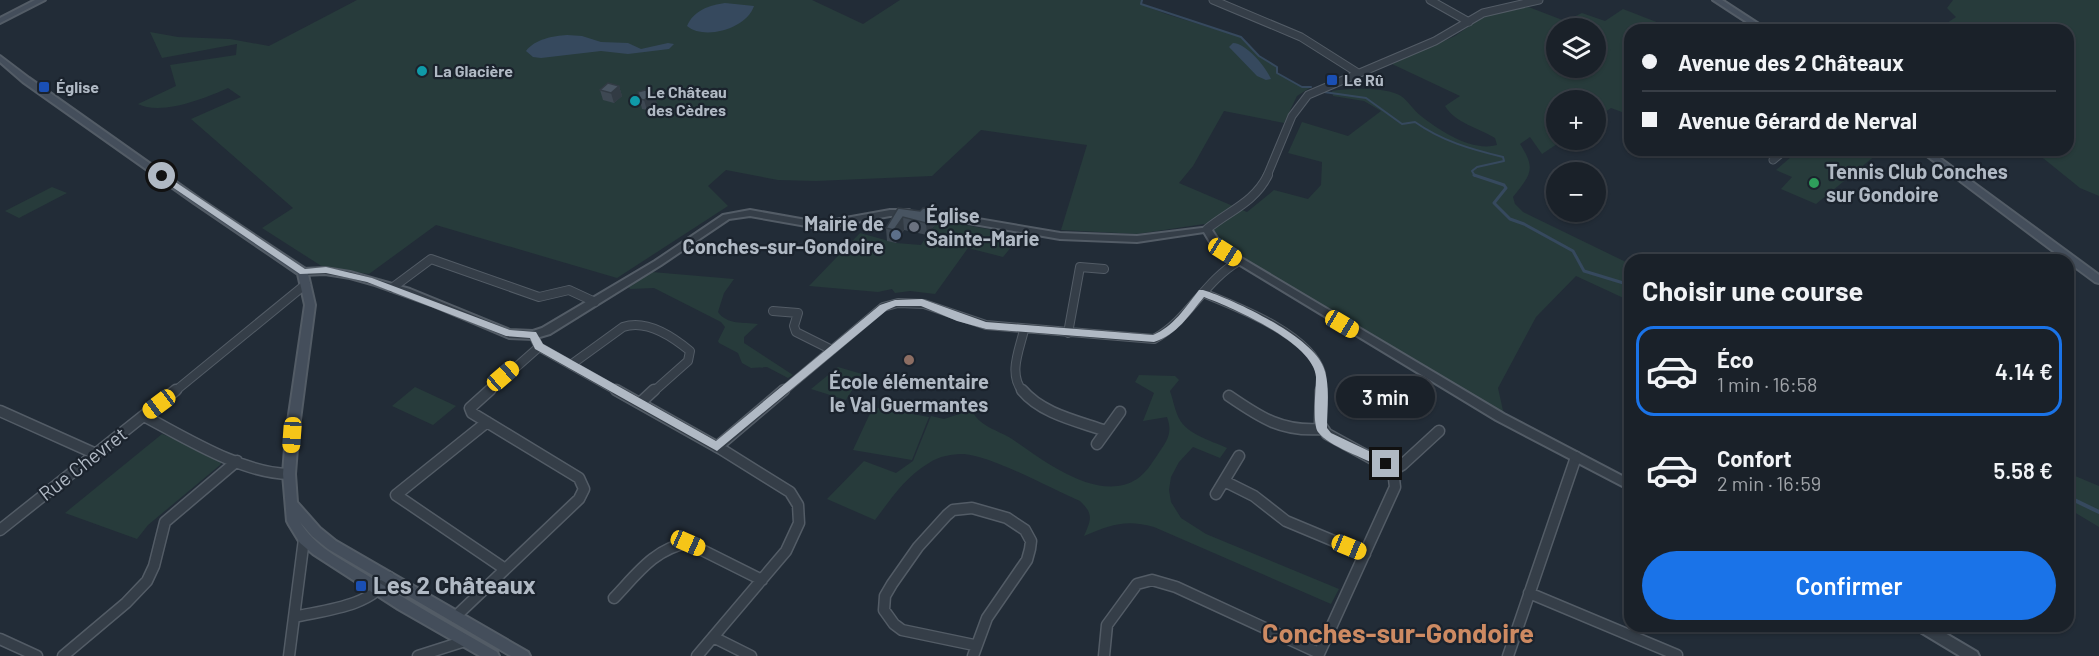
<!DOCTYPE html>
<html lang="fr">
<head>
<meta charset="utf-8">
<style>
  :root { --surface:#1a2129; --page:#232931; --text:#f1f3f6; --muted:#9fa3a8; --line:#383e46; --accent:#1a73e8 }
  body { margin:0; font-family:Barlow,sans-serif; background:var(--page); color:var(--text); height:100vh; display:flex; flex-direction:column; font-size:22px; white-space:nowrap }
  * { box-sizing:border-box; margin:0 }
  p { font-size:20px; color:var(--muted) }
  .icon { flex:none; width:33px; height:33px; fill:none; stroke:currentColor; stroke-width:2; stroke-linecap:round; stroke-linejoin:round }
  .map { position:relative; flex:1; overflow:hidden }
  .side { position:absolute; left:1624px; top:254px; width:450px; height:378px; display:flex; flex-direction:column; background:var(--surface); border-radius:18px; box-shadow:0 2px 4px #0004,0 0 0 2px var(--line) }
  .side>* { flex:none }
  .guide { position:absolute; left:1624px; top:24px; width:450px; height:132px; border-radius:18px; box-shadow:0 2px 4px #0004,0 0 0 2px var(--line); display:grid; align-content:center; height:132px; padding:0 18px; background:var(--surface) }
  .controls { position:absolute; left:1546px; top:18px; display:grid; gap:12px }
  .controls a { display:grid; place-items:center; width:60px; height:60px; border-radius:50%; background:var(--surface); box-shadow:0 2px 4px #0004,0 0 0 2px var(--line); font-size:30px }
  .end { position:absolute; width:27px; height:27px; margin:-14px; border:8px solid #b0b9c4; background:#111; box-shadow:0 0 0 3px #111 }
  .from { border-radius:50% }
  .bubble { position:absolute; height:42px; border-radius:21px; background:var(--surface); box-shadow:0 2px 4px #0004,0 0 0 2px var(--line); font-size:20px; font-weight:600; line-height:42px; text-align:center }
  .car { position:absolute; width:18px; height:36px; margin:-18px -9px; border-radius:8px; box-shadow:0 0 4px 2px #0007; background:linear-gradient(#f5c518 24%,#345 0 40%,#f5c518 0 76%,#345 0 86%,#f5c518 0) }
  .guide b { display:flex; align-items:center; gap:21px; height:57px; font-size:22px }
  .guide b+b { border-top:2px solid var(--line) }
  .guide i { width:15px; height:15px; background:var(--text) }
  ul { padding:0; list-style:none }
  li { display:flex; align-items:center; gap:18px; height:90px; margin:0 12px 9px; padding:0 6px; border:3px solid transparent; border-radius:18px }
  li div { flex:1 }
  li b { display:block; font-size:22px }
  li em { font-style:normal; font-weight:600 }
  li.current { border-color:var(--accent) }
  li>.icon { width:54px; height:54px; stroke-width:1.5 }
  h2 { padding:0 18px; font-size:27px; line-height:72px }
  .cta { display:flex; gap:12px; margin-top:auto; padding:12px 18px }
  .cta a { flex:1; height:69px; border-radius:36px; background:var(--accent); color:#fff; font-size:24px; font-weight:600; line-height:69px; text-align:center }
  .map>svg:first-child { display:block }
</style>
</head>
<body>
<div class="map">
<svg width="2099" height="656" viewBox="0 0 2099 656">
  <rect width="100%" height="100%" fill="#222c37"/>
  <path fill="#273b3b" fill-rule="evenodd" d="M357,0H812L863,24L900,0H1142L1141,4L1166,14L1241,37L1259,56L1277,67L1278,73L1302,87H1311L1297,96L1284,123L1224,111L1193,166L1179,183L1247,212L1274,190L1308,199L1321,185L1322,162L1288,153L1302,122L1348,136L1381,111L1364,101L1333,96L1332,91C1349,88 1381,87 1397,94C1406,97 1413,110 1421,116C1440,131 1472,152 1497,145L1495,138C1479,128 1455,123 1445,106L1460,96L1392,64L1455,36L1481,18L1503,10L1526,6L1565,21L1582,13L1605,21L1623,9L1677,30H1630V115L1611,108L1596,118V100H1557V140H1563L1542,154L1530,137L1520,144C1537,170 1530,175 1513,197L1515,204L1523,212L1630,264V301L1576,276L1536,317L1498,388L1504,415L1240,258L1216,239L1204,224L1137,234L1061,230L1087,145L981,130L932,176L816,181L778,180L726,170L708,186L728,206L617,278L436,225L369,274L323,267L262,228L293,208L191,119L241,97L228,88C206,98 161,116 138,104L176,86L170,65L236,55L237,44L162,58L150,32L178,37L230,39L269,46ZM1557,28H1596V68H1557Z
    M1953,0H2099V196L2080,188L2033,150H2068V30H1947V23L1956,17L1947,8Z
    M1799,150H1882L1816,204L1781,189L1792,177L1776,170Z
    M52,187L67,193L19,218L5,211Z
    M937,220L1021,235L1003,257L968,248L935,294L910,291L895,293L892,289L878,292L809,286L860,233L896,243L921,245Z
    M652,272L734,279L724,293L718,312C727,325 744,322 758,324L744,337V343L793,375L788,378L767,367L751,368L742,363L738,353L719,343L718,341L725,327L721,322L654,288L630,289L628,286Z
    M838,367L862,374L846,400L811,389Z
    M1139,375L1175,376L1179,380L1170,391C1173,399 1174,407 1177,414C1184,434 1210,440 1227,448L1220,458L1193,447L1179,462L1171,477L1169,490L1171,502L1181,518L1206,534L1339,589L1331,604L1154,527C1125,519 1111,525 1084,536C1091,520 1094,514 1080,501C1052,489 992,456 964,454C952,454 939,456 929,463C906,476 891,499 875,520L827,499L864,461L896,473L913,461L931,416L944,419L972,410C978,426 998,430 1012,439C1043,460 1098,504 1137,479C1146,473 1152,463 1158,454C1167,441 1173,433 1167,417L1143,421L1154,393L1135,382Z
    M415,387L456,406L433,425L392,406Z
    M873,407L929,417L912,460L853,450Z
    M162,434L194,446L223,460L220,465L148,525L137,539L65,513Z
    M2068,473L2099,486V527L2069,509Z"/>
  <path fill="#36495e" d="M725,3L754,6C747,28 705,41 687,26C694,10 710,5 725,3Z
    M567,35L582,36L601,42L628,43L641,49L668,43L674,44L669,49L628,54L601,51L541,58L533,57L526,51C535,39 553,36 567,35Z
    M1233,43C1246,43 1266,67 1271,79L1266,80L1257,76L1229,47Z"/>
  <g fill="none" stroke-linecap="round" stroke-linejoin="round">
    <path stroke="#36495e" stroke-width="2" d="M1142,0L1141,4L1241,37L1259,56L1277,67V73L1302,87H1311
      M1324,92L1366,98L1402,124L1415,122C1442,141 1470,149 1503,157L1504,161L1477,167L1472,171L1475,176"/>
    <path stroke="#36495e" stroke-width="3" d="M1474,175L1504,185L1506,188L1494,203L1510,219L1524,224L1573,251L1584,271L1630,285"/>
    <path stroke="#36495e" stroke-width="4" d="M2068,497L2099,512"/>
    <defs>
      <path id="minor-far2" d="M1213,0L1301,37L1358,73
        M1430,0L1469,22
        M1773,160L1785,150
        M1267,176L1292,116L1308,95L1435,41L1483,13L1539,0"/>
      <path id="minor-far1" d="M1207,229C1230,210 1254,203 1268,175
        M392,288L431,259L539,297L569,290L595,302
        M1203,293C1237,307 1310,334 1321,373C1322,379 1321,386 1321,392
        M773,311L798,313L794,326L796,332L832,350
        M1068,333L1080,267L1104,269
        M533,335L539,347L619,392
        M572,364L623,327C646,319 672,336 690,351L688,361L653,392
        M174,392L306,284
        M488,392L539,347
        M782,392L883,307L898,303L924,304L986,325L1154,339C1189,320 1204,281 1239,261
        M1023,392C1008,374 1019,351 1024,330"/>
      <path id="minor" d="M616,390L721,449L790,492L798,505L799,523L786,551L697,656
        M1022,390C1042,414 1078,421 1106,431
        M1321,390L1320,424L1327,434L1393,470
        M1229,396C1261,418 1282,432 1322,429
        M640,403L654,390
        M0,411L96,454
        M144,416C186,438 241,473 289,474
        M487,422L396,495L505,569
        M1097,444L1120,412
        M717,447L784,390
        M1393,470L1402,465L1439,431
        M1224,481L1254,496L1286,521L1365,554
        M1216,494L1239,456
        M0,530L176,390
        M1529,593L1677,655
        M614,598C636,575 655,548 688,543L762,580
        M294,617C325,610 371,607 389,577
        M455,617L579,499L584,489L579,478L472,413L470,408L490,390
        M713,637L751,656
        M0,639L37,656
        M63,656L126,603L147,581L154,566L165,522L237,461
        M289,656L304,539
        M418,656L465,641
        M973,656L987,618L1027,560L1030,549L1031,541L1025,530L1007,518L972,508L953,510L947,515L918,547L892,584L885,596L884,610L894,624L902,630L974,645
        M1104,656L1107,625L1137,584L1152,580L1176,587L1319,653
        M1318,656L1395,487L1393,470
        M1508,656L1576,457"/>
      <path id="tertiary" d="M750,210L812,221H829L890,210H909L914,213L909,216H890L829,227H812L750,216L729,219L661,265L550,334L533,339L509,338L431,305L375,285L350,278L325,274L303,275L298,272L303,269L325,268L350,272L410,289L510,330L533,331L542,328L655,261L723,215Z
        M925,210L1060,233L1137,236L1210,227L1217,238L1228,250L1504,414L1630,480V490L1496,420L1222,254L1210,242L1204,232L1137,242L1060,239L922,215L920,213Z
        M1916,626H1933L1977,652L1979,656H1960L1917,630Z"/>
      <path id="secondary" d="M35,0H45L0,23V18Z
        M1713,0H1722L1768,30H1759Z
        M0,56L29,78L200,199L307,270L315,305L298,435L295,474L297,502L320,528L336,541L528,652L530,656H511L328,549L312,536L300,522C315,547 341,559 365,574C408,601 452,626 497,652L499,656H480L398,609L313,554L300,543L289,525L287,521L283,474L286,435L305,305L298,274L194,203L23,82L0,62Z
        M1919,150H1929L2099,275V283L2095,282L2068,262V260H2065Z"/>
    </defs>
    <use href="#minor-far2" stroke="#535c66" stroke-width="9"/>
    <use href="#minor-far1" stroke="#535c66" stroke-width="10"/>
    <use href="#minor" stroke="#535c66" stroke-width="13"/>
    <use href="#tertiary" stroke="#535c66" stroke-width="4"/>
    <use href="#secondary" stroke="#535c66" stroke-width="4"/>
    <use href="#minor-far2" stroke="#353e48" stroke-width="7"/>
    <use href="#minor-far1" stroke="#353e48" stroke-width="8"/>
    <use href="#minor" stroke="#353e48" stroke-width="10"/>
    <use href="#tertiary" fill="#353e48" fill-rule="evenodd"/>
    <use href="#secondary" fill="#444e5b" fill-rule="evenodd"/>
  </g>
  <path fill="#3e4853" d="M619,86L622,96L614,103L603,100L600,90Z
    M638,92L657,103L647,110L642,109Z
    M898,208L920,211L936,210L937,222L927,235L904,230L896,243L887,241L886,228Z"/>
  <path fill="#323b44" d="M619,86L622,96L614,103L611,93Z
    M654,93L657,103L647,110L644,100Z
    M936,210L937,222L927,235L926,223Z
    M903,217L904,230L896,243L894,230Z"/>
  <path fill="#485461" stroke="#323b44" stroke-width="1.5" d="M608,83L619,86L611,93L600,90Z
    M645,90L654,93L644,100L640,99L638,92Z
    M898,208L920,211L923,208L936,210L926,223L903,217L894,230L886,228Z"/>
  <path fill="#b0b9c4" d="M159,175H165L305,269L326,267L372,278L510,330L536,332L543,344L716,441L880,305L895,300L922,299L986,322L1153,335C1173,327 1186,307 1199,290H1203C1233,299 1308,335 1322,364C1331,381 1327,408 1327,428L1331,433L1390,461L1392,464L1386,468L1382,467C1366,459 1328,446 1318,432C1312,423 1316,390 1316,377C1314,343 1233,308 1204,297C1189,315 1177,335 1154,342L986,329L957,321L921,306H896L887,310L717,451L535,349L530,338L506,336L367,282L326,273L300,274L159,178Z"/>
  <g fill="#0f9aa8" stroke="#1b232d" stroke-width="2">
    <circle cx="422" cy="71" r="6"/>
    <circle cx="635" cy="101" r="6"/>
  </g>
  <g fill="#1a4fb4" stroke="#1b232d" stroke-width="2">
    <rect x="1326" y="74" width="12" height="12" rx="3"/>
    <rect x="38" y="81" width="12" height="12" rx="3"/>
    <rect x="355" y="580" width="12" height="12" rx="3"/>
  </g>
  <circle fill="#2e9e5b" stroke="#1b232d" stroke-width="2" cx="1814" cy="183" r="6"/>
  <circle fill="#6b7280" stroke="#1b232d" stroke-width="2" cx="914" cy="227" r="6"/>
  <circle fill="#5c6f8a" stroke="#1b232d" stroke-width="2" cx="896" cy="235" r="6"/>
  <circle fill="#8d6e63" stroke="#1b232d" stroke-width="2" cx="909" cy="360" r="6"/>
  <g text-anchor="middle" stroke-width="4.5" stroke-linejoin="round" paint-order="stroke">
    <g font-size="16" font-weight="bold" fill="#b0b9c4" stroke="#1b232d" text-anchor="start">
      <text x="434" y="77">La Glacière</text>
      <text x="1344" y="86">Le Rû</text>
      <text x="56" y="93">Église</text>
      <text x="647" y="98">Le Château<tspan x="647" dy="18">des Cèdres</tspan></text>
    </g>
    <g font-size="20" font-weight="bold" fill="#b0b9c4" stroke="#1b232d" text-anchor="start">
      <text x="1826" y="179">Tennis Club Conches<tspan x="1826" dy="23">sur Gondoire</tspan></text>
      <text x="926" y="223">Église<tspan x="926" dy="23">Sainte-Marie</tspan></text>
      <text x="884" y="231" text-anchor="end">Mairie de<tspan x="884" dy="23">Conches-sur-Gondoire</tspan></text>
      <text x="909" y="389" text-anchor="middle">École élémentaire<tspan x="909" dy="23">le Val Guermantes</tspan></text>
    </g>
    <g font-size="20" fill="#b0b9c4" stroke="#1b232d">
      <text transform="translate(83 464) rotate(-38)" y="7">Rue Chevret</text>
    </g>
    <g font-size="24" font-weight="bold" fill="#b0b9c4" stroke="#1b232d" text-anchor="start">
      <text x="373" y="594">Les 2 Châteaux</text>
    </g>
    <g font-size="27" font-weight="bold" fill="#cd8a62" stroke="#1b232d">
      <text x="1398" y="643">Conches-sur-Gondoire</text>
    </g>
  </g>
</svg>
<div class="controls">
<a><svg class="icon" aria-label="layers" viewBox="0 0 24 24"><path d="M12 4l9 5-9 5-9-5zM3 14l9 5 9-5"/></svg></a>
<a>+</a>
<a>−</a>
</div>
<i class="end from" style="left:162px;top:176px"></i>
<i class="end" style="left:1386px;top:464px"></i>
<div class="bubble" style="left:1336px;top:376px;width:99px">3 min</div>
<i class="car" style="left:1225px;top:252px;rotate:122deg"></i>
<i class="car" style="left:1342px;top:324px;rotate:121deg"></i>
<i class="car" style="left:503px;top:376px;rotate:49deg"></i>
<i class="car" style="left:159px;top:404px;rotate:233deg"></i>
<i class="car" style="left:292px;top:435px;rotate:184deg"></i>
<i class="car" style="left:688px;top:543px;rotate:114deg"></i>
<i class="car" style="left:1349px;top:547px;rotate:112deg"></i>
<div class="guide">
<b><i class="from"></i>Avenue des 2 Châteaux</b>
<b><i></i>Avenue Gérard de Nerval</b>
</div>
<section class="side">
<h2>Choisir une course</h2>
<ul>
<li class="current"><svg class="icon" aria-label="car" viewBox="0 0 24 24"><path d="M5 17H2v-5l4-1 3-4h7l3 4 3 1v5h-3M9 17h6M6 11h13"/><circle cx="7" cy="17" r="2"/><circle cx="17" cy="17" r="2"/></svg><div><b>Éco</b><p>1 min · 16:58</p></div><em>4.14 €</em></li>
<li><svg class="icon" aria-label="car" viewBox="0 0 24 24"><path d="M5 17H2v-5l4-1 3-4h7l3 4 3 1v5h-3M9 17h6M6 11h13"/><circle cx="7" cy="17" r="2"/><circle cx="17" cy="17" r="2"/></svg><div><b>Confort</b><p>2 min · 16:59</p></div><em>5.58 €</em></li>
</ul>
<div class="cta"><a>Confirmer</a></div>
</section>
</div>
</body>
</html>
